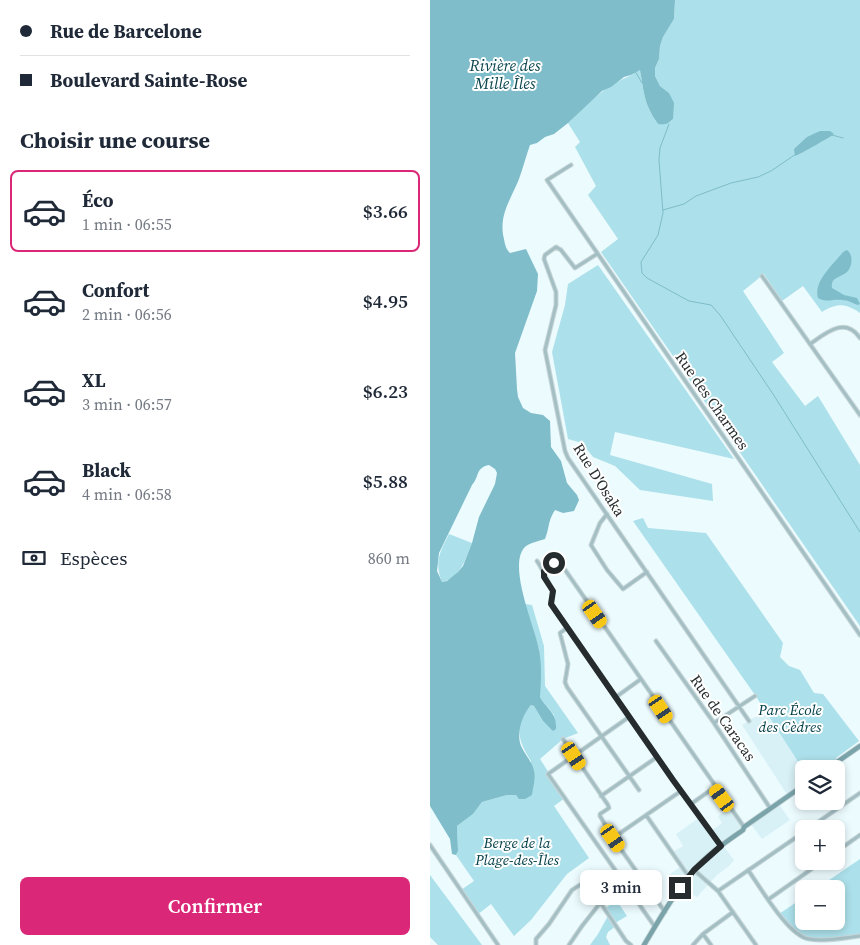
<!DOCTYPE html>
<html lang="fr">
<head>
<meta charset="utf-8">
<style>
  :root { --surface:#fff; --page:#f2f2f3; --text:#1f2937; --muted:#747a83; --line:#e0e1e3; --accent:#db2777 }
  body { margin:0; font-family:"Source Serif 4",serif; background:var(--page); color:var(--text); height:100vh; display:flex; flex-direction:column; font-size:19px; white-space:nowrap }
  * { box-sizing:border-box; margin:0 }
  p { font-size:16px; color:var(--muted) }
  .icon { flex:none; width:28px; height:28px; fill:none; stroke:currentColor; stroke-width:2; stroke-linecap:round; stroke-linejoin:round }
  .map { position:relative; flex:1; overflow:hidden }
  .details { display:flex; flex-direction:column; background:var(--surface); width:430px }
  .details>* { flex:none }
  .hud { display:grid; align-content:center; height:110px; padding:0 20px; background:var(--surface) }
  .buttons { position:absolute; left:365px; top:760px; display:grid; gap:10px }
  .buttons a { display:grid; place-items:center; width:50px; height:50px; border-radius:8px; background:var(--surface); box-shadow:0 2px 8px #0003; font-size:25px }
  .end { position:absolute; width:22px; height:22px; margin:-11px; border:6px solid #262c2d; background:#fff; box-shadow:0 0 0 2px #fff }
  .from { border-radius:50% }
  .bubble { position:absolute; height:35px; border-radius:8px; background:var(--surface); box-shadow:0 2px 8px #0003; font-size:16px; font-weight:600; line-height:35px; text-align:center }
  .car { position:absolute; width:15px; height:30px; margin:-15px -8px; border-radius:6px; box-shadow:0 0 4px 1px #0007; background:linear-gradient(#f5c518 24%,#345 0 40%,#f5c518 0 76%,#345 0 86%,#f5c518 0) }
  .hud b { display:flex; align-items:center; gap:18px; height:48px; font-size:19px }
  .hud b+b { border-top:1px solid var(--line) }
  .hud i { width:12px; height:12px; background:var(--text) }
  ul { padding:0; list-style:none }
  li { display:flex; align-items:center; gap:15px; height:82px; margin:0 10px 8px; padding:0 10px; border:2px solid transparent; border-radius:8px }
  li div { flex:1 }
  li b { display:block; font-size:19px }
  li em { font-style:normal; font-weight:600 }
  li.on { border-color:var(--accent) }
  li>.icon { width:45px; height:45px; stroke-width:1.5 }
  h2 { padding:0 20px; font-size:22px; line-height:60px }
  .pay { display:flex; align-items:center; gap:12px; height:55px; padding:0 20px; font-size:19px }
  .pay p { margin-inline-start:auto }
  .button { display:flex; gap:10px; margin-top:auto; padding:10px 20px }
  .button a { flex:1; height:58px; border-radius:8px; background:var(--accent); color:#fff; font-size:20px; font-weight:600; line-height:58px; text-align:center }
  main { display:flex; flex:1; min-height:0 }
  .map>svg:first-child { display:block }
</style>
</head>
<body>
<main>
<section class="details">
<div class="hud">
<b><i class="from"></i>Rue de Barcelone</b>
<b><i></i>Boulevard Sainte-Rose</b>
</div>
<h2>Choisir une course</h2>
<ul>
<li class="on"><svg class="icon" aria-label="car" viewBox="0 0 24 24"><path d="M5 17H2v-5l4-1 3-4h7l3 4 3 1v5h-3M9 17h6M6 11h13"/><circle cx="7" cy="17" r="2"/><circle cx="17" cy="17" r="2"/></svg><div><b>Éco</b><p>1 min · 06:55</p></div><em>$3.66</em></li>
<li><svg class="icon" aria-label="car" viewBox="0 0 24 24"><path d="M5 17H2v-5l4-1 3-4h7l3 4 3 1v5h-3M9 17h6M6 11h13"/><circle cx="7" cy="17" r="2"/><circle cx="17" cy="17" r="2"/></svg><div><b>Confort</b><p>2 min · 06:56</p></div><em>$4.95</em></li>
<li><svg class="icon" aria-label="car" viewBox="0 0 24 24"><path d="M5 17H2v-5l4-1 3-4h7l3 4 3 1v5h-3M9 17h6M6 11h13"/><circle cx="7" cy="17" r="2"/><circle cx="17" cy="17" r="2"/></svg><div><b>XL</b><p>3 min · 06:57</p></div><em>$6.23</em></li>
<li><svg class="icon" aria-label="car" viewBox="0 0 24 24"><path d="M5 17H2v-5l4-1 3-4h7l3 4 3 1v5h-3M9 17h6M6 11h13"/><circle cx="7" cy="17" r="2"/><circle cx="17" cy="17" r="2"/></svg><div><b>Black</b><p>4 min · 06:58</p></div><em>$5.88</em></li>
</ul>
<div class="pay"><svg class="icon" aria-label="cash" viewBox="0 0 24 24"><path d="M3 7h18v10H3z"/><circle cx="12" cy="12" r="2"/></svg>Espèces<p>860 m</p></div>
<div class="button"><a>Confirmer</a></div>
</section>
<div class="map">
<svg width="430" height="945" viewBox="0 0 430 945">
  <rect width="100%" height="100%" fill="#ecfbfe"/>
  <path fill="#d8f1f6" d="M335,711L374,771V785L358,796L312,725Z
    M348,803L360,820L332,839L320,823Z
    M300,808L314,827L292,846L295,848L304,860L299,866L287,875L267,897L251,888L246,894L243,891L247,885L239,875L251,866L241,853L253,846L246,834L270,817L281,831L292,823L288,816Z"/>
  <path fill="#ace0ea" d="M245,0H430V313C415,303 407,303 392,312L373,286L352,301L334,274L313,291L354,353L342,362L375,406L388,396L430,465V626L171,252L188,239L158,195L166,186L145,147L150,142L138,123C157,104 176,85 200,76C204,74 206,71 210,69C213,92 215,105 228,124L239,123L243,119L239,93L230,86L225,76V68L229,59L230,46L233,37L244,19Z
    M168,265L304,459L185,432L180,455L282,484L283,501L210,490L185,466L163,457L152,443L138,439L122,352L135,305L138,284Z
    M213,518L218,528L276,533L353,643L350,657L359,666L370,670L384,693L393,694L429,741L406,758L408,761L397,769H374V771L325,695L203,521Z
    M19,534L42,543C36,558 30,579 12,582C4,562 10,552 19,534Z
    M95,604L102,605L114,646L115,686L148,733L133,739L110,759L135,798L124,806L159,858L137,874L101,920L84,936L61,904L47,915L31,890L44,881L26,855L28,851L27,826L43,814L52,802L77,795H86L90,799H95L101,761C88,741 83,724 101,705L104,706L113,721L123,730L126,729L124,715L113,702L110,697L109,650Z
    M430,859V936L399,940L372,937L349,914L374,897V921H406V889H386Z
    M0,875L52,945H8L0,937Z
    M187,901L197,916L185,923L186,926L178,932L176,937L180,945H160L168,934L179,914L175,908Z"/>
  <path fill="#7ebdc9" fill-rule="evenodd" d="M0,0H245L244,19L233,37L230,46L229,59L225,68V76L230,86L239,93L244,103L243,119C238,124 235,125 228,124C214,104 214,93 210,70L201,75L194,77L181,87L172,91L138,123L124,134L115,137L107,143L100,145C96,156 93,168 89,179C81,199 68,216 74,239C75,245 76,249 80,253L96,249L108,274L107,291L85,353L87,389L88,397L93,408L101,413L113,415L120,421L121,447L131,461L137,483L147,495L149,500L144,511L133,513L125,510C117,523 120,527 115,539C109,541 98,543 94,548C78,568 105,627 109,650C112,665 111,682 110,697C117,710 127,712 126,729L123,731L113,721L104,706L101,705C92,715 86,733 91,746C95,755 102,761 104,771C106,778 103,787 102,795L95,799H89L86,795H77L52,802L43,814L27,826L28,851L26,855L22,854L20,839L0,806ZM59,465L65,469L67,473L65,484L49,517L42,543L33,566L28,572L17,581L12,582L7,571L9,553L42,485C50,476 45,468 59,465Z
    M390,131H400L404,134C402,136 369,155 365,156L364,149L377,137Z
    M417,250C423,254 423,266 417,272C410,278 400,277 402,288L414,295L427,298L430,304L428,305C422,303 418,300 412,300C403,299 396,303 388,298C383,281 404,264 413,252Z"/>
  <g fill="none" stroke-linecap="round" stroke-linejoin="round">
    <path stroke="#7ebdc9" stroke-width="1" d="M205,71L212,83
      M239,124L230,148L229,160L233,213L228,235L211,262L212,273L217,278L259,301L281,305L290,315L343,394L430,532
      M402,135L413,138
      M233,210L254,204L266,196L301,183L328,177L341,171L366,154"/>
    <defs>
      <path id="street" d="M141,165L117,180L430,635
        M167,254L145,268L131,250L126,247L115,255L114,259L126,292V305L115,350L135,451L138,458L319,721
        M332,276L430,415
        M380,344C396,333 415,316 430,338
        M177,514L170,523L161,545L177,570L193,589L217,572
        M107,561C114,571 117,581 123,591L121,604L251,791L291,846
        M114,571L124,563L131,564L314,827
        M137,628L130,633L138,664L135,682L137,687L209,790
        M226,641L284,723L340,808
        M186,697L211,679
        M199,717L118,774L225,927
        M284,723L325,696
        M133,739L178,805L179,808L170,814V816L183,838L235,912
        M171,796L227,757
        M261,804L285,787
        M216,815L259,877
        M378,829L430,793
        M183,838L251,791
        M0,845L68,945
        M406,852L430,835
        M264,870L288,891L326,945
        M318,870C331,888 358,936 379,939C395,942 414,938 430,936
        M288,891L374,832
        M339,899L393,861
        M273,934L281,945
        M106,945V939L119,924L142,890L153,883L160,887L196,941L201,945
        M139,945L152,926L171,902
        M263,945L273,934L303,912"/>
      <path id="secondary" d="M397,769L430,746
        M214,945C229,920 245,892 264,870C278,854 296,842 313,830L314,827L374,785"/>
    </defs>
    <use href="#street" stroke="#c8d6d8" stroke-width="5"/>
    <use href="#secondary" stroke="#c8d6d8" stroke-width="6"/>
    <use href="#street" stroke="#a4bfc4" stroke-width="3"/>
    <use href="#secondary" stroke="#7aa3aa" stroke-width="4.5"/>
  </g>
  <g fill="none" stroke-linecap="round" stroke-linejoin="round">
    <path stroke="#262c2d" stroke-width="6" d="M124,563L114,571V577L123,591L121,604L243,780L291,846L264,870L250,888"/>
  </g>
  <g text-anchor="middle" stroke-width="4" stroke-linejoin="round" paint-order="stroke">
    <g font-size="15" fill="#262c2d" stroke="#fff">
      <text transform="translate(282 401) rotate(55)" y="5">Rue des Charmes</text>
      <text transform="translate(169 480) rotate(58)" y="5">Rue D'Osaka</text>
      <text transform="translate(293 718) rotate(55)" y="5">Rue de Caracas</text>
    </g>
    <g font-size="15" font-style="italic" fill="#003e46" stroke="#fff">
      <text x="360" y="715">Parc École<tspan x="360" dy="17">des Cèdres</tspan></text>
      <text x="87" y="848">Berge de la<tspan x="87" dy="17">Plage-des-Îles</tspan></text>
    </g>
    <g font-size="16" font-style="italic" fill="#0b464f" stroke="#fff">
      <text x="75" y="71">Rivière des<tspan x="75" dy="18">Mille Îles</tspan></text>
    </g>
  </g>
</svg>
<div class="buttons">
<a><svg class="icon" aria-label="layers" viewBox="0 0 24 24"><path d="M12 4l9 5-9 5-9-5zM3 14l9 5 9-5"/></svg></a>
<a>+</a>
<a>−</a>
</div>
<i class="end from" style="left:124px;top:563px"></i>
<i class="end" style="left:250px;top:888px"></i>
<div class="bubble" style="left:150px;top:870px;width:82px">3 min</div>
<i class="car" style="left:165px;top:614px;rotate:145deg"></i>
<i class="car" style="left:231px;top:709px;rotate:146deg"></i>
<i class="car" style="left:144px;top:756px;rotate:146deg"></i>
<i class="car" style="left:292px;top:798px;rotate:324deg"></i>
<i class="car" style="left:183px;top:838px;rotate:145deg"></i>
</div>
</main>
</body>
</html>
